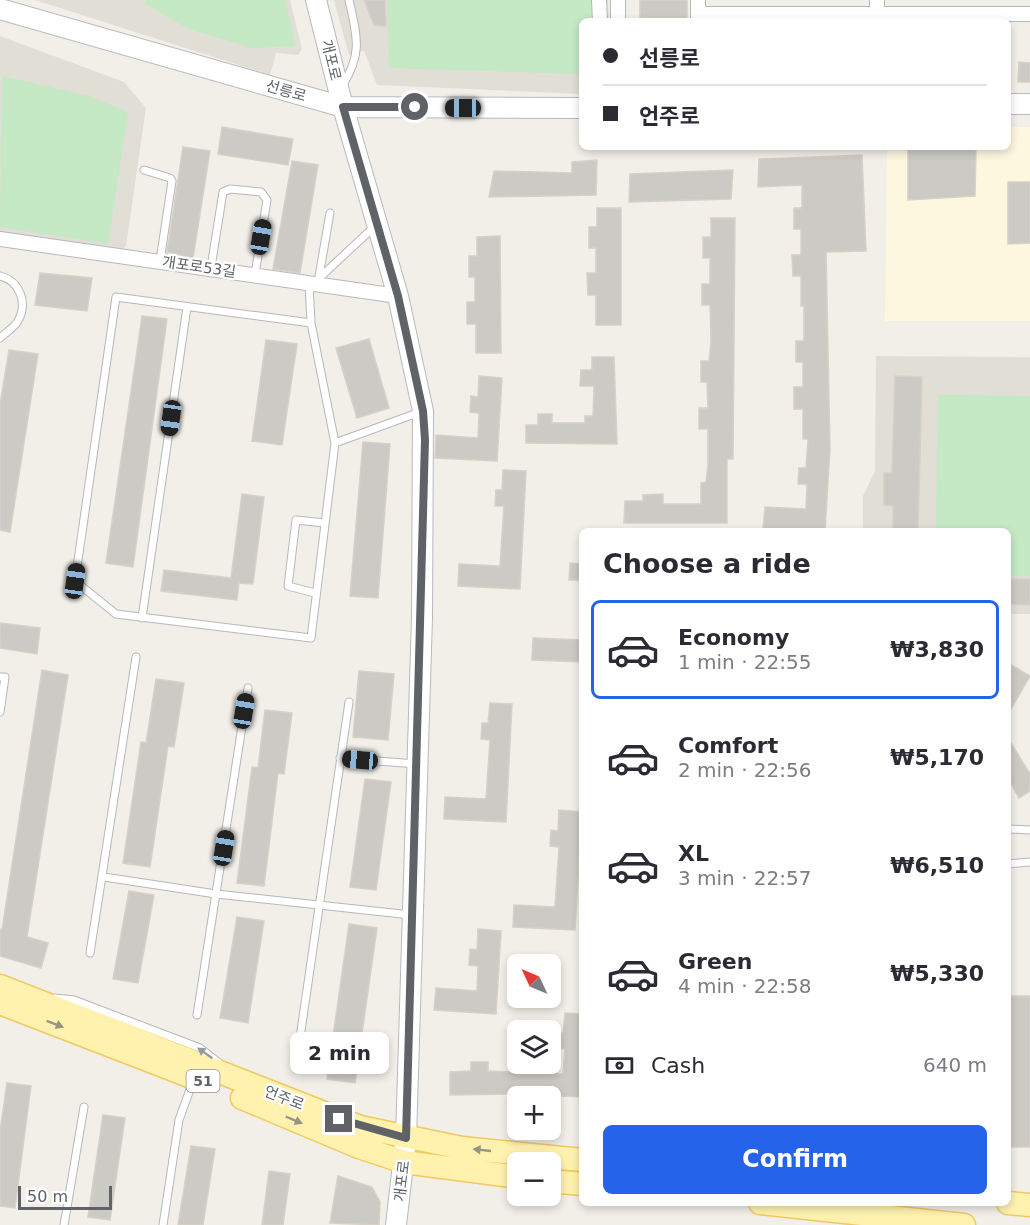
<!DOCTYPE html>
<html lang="en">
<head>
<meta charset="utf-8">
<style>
  :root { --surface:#fff; --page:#f7f7f7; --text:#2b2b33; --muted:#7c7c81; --line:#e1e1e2; --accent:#2563eb }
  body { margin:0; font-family:"DejaVu Sans","Noto Sans KR",sans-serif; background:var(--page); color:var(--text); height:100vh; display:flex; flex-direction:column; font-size:22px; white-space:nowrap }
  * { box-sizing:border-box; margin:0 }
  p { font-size:20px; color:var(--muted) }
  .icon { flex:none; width:33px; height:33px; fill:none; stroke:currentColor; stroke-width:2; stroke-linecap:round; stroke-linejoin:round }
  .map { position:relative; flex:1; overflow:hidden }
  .details { position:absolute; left:579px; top:528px; width:432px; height:678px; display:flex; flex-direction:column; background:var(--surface); border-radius:9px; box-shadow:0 3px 9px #0003 }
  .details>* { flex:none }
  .top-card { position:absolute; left:579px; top:18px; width:432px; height:132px; border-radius:9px; box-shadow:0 3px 9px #0003; display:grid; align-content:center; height:132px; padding:0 24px; background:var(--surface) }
  .needle { width:39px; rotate:314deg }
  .fabs { position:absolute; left:507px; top:954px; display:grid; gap:12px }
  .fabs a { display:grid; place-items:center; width:54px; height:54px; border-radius:9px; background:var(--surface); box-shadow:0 3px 9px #0003; font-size:30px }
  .scale { position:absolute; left:18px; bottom:15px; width:94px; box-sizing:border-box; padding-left:6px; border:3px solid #5f6368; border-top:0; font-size:16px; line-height:21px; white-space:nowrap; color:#5f6368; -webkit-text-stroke:4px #fff; paint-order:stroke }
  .end { position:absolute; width:27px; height:27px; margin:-14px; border:8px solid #5f6368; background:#fff; box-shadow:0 0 0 3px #fff }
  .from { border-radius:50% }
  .bubble { position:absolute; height:42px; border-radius:9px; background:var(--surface); box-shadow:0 3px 9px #0003; font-size:20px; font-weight:800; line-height:42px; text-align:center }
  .car { position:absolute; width:18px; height:36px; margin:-18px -9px; border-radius:8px; box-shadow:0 0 4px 2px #0007; background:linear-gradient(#222 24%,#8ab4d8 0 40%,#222 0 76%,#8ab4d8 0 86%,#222 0) }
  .top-card b { display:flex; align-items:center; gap:21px; height:57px; font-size:22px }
  .top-card b+b { border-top:2px solid var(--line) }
  .top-card i { width:15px; height:15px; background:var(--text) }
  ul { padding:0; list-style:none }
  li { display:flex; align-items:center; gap:18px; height:99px; margin:0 12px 9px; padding:0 12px; border:3px solid transparent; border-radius:9px }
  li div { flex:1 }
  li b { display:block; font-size:22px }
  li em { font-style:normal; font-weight:800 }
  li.active { border-color:var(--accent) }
  li>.icon { width:54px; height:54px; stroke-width:1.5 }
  h2 { padding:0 24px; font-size:27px; line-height:72px }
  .pay { display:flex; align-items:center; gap:15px; height:66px; padding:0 24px; font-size:22px }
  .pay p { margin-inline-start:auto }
  .action { display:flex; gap:12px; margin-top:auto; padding:12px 24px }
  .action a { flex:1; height:69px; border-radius:9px; background:var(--accent); color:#fff; font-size:24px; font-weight:800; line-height:69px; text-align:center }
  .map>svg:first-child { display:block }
</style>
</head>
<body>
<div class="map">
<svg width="1030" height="1225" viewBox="0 0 1030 1225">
  <rect width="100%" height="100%" fill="#f1efe8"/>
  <path fill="#fef7e0" d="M1008,127H1030V321H885L887,147H1008Z"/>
  <path fill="#e1ded6" d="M35,0H290L302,49L298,55L276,53L270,75Z
    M334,0H608L609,21H582V94L377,85L364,51L349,55Z
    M0,36L124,82L146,108L126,246L119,252L0,234Z
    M876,356L1030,357V614H1008V531H863V496L875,471Z"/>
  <path fill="#c5e8c5" d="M145,0H285L296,46L252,48L189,29L145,4Z
    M387,0H594L595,21H582V74L389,68Z
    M2,76L89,96L128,112L108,244L0,227Z
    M938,395L1030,396V576H1008V531H936Z"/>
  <path fill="#cccac5" stroke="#d6d1c6" stroke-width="1.5" d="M364,0H385L386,26L374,25Z
    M640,0H687V21H640Z
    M1019,62L1030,63V82H1018Z
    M222,127L293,139L288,165L218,154Z
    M183,147L210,151L193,258L167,252Z
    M976,148L975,196L908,200V149Z
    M862,155L866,251L826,252L830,449L825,531L763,529L765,507L806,509L807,484H798L799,468H806L808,439H803V409H794V387H803V362H796V341H804V306H801V276H793L792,255H801V229H794V208H802V185L758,187L759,159Z
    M597,160L596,195L489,197L494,171L572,173V162Z
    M292,161L318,165L300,273L273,269Z
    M733,170L731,199L629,202L630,174Z
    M1008,182H1030V243L1008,244Z
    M597,208H621V325H596V295H588L587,273H596V248H589V227H597Z
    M711,218H735L733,459H727V523H624L625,501H643V495L663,494V504H701V483L706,482L708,465V429H699V408H708L707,382H701V361H709L711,342L710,305H702V284H710V258H703V237H711Z
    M500,236L501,353H476V324H467V302H475V277H469V256H477V237Z
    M40,273L92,278L87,311L35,305Z
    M142,316L167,319L133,567L106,563Z
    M369,339L389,408L357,418L336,348Z
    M266,340L297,344L282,445L252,441Z
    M9,350L38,354L10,532L0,530V405Z
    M592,357H614L617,444L526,443V425H538V414H552V423H585V416H593L594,386H580L581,370H592Z
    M479,376L502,378L497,461L435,458L436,435L478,438L479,413L470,412L471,396L478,397Z
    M895,376L922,377L918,531H893V506L884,505V473H892Z
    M363,442L390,444L378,598L350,596Z
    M503,470L526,471L520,589L458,586L459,564L500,566L504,506H495L496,490H502Z
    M242,494L264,497L253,584L239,583L237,600L161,591L164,570L231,578Z
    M570,563L582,564V580H569Z
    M1008,579H1030V605L1008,604Z
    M0,623L40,628L37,654L0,648Z
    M533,638L582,640V662L532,660Z
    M1008,663L1030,676L1008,714Z
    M42,670L68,675L27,937L48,943L41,968L0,956V929L2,930Z
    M359,671L394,674L388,740L353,737Z
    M156,679L184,683L174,747L168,746L150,867L123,863L141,742L146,743Z
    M490,703L512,704L506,822L444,819L445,797L486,799L490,740L481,739L482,723H488Z
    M265,710L292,713L284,774L278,773L264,886L237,883L252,767L258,768Z
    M1008,738L1030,774V791L1019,798L1008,778Z
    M365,779L391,782L376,890L350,887Z
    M559,810L582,812L575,930L513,927L514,905L555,907L559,847L550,846L551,830L558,831Z
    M129,891L154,895L138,983L113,979Z
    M237,917L264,921L248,1023L220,1018Z
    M349,924L377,928L355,1083L327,1079Z
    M478,929L501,931L496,1014L434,1010L436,988L477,991L478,966L469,965L470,949L477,950Z
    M1008,996H1030V1147H1008Z
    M565,1013L582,1014V1097L513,1094L450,1095V1072L471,1071V1062H488V1071L563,1074L565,1049H556V1033H563Z
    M7,1083L31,1086L15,1208L0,1206V1131Z
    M103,1115L125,1118L110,1220L88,1217Z
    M191,1146L215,1149L203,1225H178Z
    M269,1171L290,1174L283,1225H262Z
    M338,1176L372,1187L380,1202L379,1225L330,1223Z"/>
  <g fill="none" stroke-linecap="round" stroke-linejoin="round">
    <defs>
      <path id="lane" d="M342,86C363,54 357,36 349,0
        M144,170L170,178L172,181L161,254L167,260
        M211,267L223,192L230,189L261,192L267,200L255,274
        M0,276C20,281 28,303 18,321C15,327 5,333 0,338
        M315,282L374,227
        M318,282L330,213
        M309,283L311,323L335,443L311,638L116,614L75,581L116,297L311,323
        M335,443L420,412
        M315,593L288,586L296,520L325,523
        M142,618L187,307
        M0,677H5L0,712
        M340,758L416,764
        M1008,829L1030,830
        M1008,864L1030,862
        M104,877L216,894L411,915
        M90,953L136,657
        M55,998L74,1000L200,1048L219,1063
        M197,1015L248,688
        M296,1065L349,702
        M64,1225L84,1107
        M163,1225L179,1120L193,1081"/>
      <path id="street" d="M599,0L600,21
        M698,0V21
        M698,14H1030
        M618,21V0
        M877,21V0
        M0,239L398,296"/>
      <path id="secondary" d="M316,0L343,107L398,296L423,411L422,617L406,1138L396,1225
        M0,9L343,107L582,108
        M1008,104H1030"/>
      <path id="primary" d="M0,986L360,1127L462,1148L582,1160
        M0,1003L197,1079
        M242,1098L359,1147L404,1162L518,1177
        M550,1181L582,1184
        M760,1203L964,1225
        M1008,1203L1030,1205"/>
    </defs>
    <use href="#lane" stroke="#b5b8bc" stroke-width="9"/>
    <use href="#street" stroke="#b5b8bc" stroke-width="16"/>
    <use href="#secondary" stroke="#b6babf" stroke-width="22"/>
    <use href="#primary" stroke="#f2c960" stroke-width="25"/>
    <use href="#lane" stroke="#fff" stroke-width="7"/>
    <use href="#street" stroke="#fff" stroke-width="14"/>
    <use href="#secondary" stroke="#fff" stroke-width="20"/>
    <use href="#primary" stroke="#fff2af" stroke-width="22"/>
  </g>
  <defs><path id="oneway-solid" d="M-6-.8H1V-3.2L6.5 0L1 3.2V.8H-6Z" transform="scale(1.5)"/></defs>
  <g fill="#979581">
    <use href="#oneway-solid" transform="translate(55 1024) rotate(21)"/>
    <use href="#oneway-solid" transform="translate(294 1120) rotate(23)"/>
    <use href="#oneway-solid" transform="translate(482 1150) rotate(-174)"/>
  </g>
  <use fill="#979a9d" href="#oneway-solid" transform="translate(205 1053) rotate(-145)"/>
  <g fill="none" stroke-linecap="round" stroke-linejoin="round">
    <path stroke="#5f6368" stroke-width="8" d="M339,1119L406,1138L425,440L423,411L398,296L343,107H415"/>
  </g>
  <g text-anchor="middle" stroke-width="4.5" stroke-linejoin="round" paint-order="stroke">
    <rect fill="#fff" stroke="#8f9295" stroke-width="1.5" x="186.5" y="1070" width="33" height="22" rx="4.5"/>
    <g font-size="14" font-weight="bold" fill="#5f6368">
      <text x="203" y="1086">51</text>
    </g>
    <g font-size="15" fill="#5f6368" stroke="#fff">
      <text transform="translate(331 60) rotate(76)" y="5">개포로</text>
      <text transform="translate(286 91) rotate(16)" y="5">선릉로</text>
      <text transform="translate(199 267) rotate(8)" y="5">개포로53길</text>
      <text transform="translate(284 1098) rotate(21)" y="5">언주로</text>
      <text transform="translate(402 1181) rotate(-83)" y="5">개포로</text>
    </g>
  </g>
</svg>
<div class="fabs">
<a><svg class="needle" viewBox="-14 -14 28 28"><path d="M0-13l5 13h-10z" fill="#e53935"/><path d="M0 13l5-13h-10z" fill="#7c7c81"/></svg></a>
<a><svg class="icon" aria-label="layers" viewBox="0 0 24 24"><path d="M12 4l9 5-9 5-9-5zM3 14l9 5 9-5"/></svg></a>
<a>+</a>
<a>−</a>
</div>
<div class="scale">50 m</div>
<i class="end from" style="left:415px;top:107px"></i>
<i class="end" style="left:339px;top:1119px"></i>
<div class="bubble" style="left:290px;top:1032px;width:99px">2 min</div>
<i class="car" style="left:463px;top:108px;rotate:270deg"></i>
<i class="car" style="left:261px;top:237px;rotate:9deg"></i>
<i class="car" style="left:171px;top:418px;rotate:188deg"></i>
<i class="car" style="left:75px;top:581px;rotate:8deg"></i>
<i class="car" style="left:244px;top:711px;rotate:9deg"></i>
<i class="car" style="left:360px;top:760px;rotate:275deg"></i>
<i class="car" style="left:224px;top:848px;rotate:9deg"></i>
<div class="top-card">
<b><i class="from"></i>선릉로</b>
<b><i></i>언주로</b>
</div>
<section class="details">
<h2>Choose a ride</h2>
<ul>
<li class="active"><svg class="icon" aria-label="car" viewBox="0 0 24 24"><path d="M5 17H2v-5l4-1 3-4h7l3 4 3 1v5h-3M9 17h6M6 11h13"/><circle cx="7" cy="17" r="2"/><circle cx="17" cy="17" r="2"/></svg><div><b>Economy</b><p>1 min · 22:55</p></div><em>₩3,830</em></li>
<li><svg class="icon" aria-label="car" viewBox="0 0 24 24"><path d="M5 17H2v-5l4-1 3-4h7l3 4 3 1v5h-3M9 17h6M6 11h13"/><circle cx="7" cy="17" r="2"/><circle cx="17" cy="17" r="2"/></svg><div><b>Comfort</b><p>2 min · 22:56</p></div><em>₩5,170</em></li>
<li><svg class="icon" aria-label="car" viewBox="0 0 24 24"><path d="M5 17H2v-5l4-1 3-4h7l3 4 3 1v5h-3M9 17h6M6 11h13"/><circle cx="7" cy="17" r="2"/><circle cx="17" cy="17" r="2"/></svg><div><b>XL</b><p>3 min · 22:57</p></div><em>₩6,510</em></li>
<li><svg class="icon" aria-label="car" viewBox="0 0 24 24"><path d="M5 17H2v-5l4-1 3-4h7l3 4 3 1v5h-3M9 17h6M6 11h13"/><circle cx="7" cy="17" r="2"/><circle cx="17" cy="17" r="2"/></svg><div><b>Green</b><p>4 min · 22:58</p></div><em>₩5,330</em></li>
</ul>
<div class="pay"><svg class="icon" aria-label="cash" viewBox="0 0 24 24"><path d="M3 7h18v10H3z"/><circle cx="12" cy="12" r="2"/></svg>Cash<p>640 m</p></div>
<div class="action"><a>Confirm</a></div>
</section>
</div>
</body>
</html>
